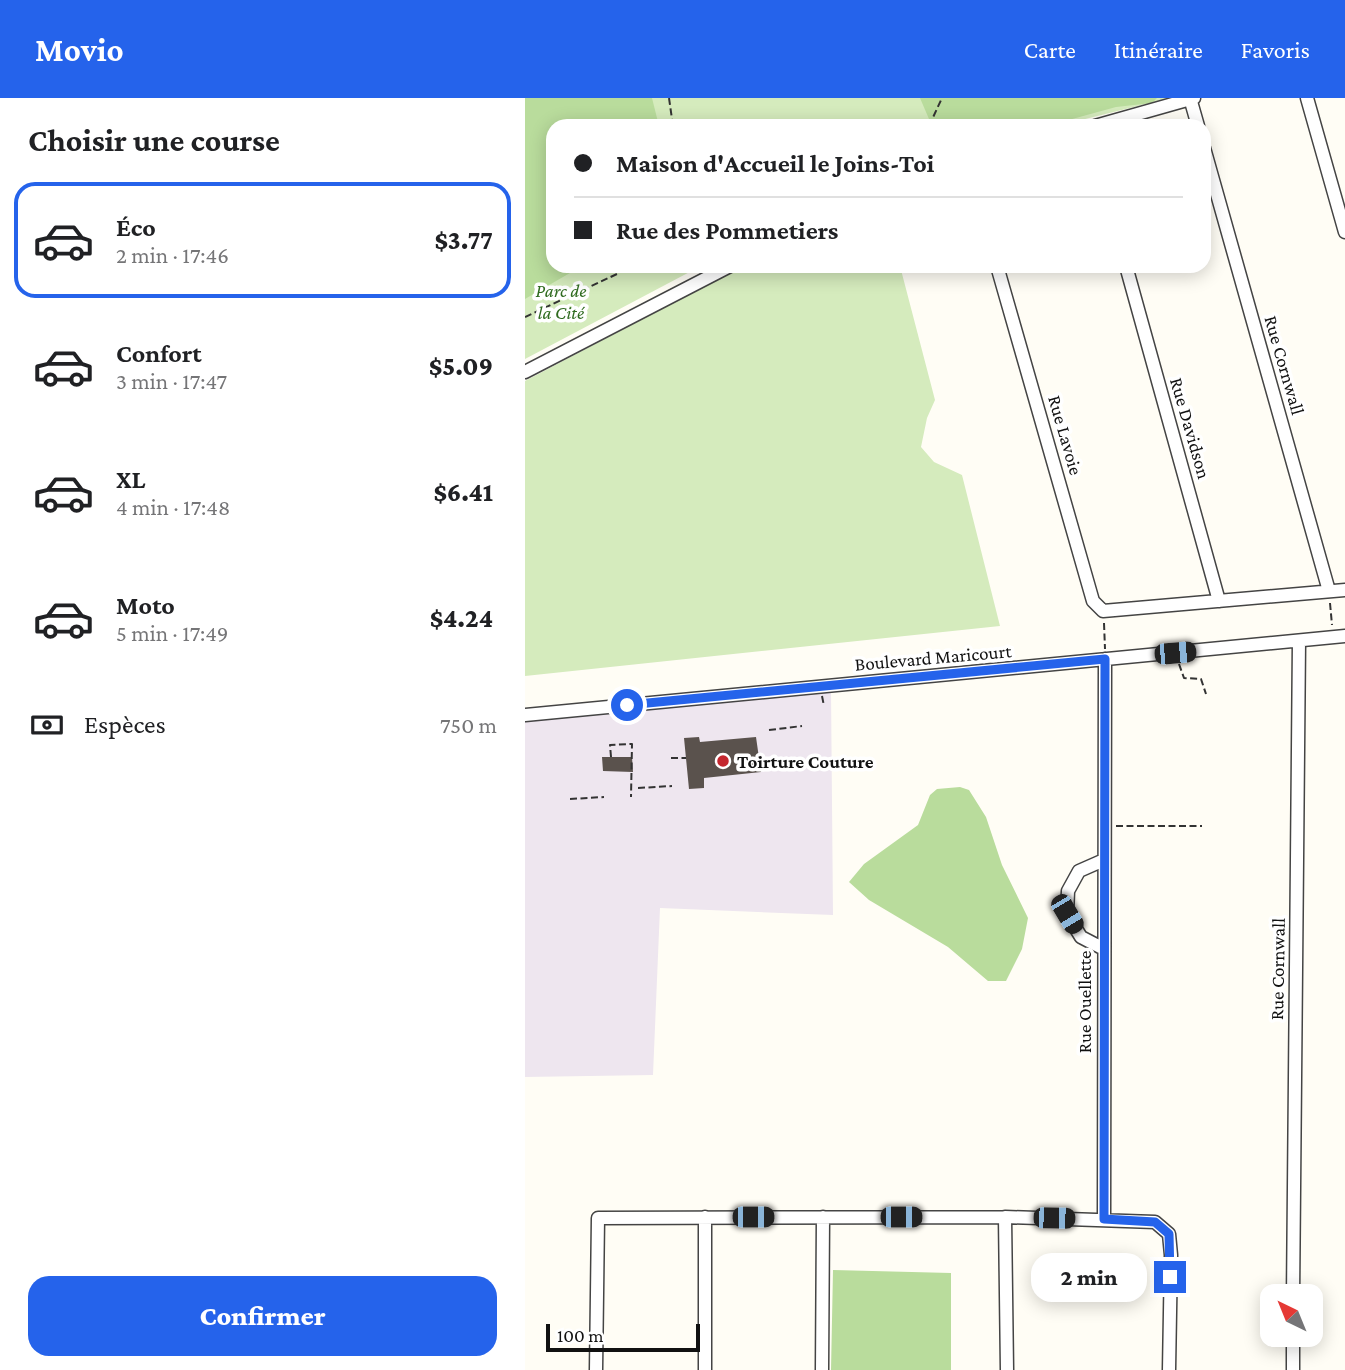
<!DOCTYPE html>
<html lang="fr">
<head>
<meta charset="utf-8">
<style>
  :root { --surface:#fff; --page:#f6f6f6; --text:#202124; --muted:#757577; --line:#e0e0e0; --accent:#2563eb }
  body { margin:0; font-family:"Crimson Pro",serif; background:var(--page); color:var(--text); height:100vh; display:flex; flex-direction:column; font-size:26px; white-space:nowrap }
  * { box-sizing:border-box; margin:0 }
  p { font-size:23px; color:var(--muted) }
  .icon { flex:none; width:38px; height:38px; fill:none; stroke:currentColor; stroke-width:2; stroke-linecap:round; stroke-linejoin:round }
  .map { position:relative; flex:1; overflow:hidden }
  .drawer { display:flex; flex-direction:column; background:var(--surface); width:525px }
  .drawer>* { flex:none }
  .guide { position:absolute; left:21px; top:21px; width:665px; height:154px; border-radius:21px; box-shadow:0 4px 18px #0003; display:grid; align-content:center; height:154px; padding:0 28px; background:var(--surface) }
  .needle { width:46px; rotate:317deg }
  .buttons { position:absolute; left:735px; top:1186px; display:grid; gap:14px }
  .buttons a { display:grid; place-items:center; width:63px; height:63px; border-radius:14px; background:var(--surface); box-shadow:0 4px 18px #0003; font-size:35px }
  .scale { position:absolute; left:21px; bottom:18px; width:154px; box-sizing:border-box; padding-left:7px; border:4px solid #111; border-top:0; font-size:19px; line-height:24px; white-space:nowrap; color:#111; -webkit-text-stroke:5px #fff; paint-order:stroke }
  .end { position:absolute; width:32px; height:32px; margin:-16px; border:9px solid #2563eb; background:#fff; box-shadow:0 0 0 4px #fff }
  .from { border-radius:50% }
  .bubble { position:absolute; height:49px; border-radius:21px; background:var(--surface); box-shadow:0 4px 18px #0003; font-size:23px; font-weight:800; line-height:49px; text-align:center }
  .car { position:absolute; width:21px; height:42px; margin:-21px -10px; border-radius:9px; box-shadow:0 0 5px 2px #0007; background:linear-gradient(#222 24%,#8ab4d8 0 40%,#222 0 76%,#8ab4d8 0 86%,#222 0) }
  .guide b { display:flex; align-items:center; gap:24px; height:66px; font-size:26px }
  .guide b+b { border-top:2px solid var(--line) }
  .guide i { width:18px; height:18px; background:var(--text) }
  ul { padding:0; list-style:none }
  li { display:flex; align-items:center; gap:21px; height:116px; margin:0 14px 10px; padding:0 14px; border:4px solid transparent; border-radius:21px }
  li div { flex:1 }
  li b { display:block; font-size:26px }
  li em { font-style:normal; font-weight:800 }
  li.on { border-color:var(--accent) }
  li>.icon { width:63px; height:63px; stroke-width:1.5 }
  h2 { padding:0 28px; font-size:32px; line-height:84px }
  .pay { display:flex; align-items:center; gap:18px; height:77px; padding:0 28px; font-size:26px }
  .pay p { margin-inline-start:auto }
  .button { display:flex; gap:14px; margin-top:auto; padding:14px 28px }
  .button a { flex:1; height:80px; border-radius:21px; background:var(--accent); color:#fff; font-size:28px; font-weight:800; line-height:80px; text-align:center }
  header { display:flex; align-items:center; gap:42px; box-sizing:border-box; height:98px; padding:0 35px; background:var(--accent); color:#fff }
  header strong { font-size:33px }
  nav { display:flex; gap:38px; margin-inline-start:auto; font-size:24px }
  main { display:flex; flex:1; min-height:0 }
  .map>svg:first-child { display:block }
</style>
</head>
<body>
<header>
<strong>Movio</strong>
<nav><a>Carte</a><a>Itinéraire</a><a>Favoris</a></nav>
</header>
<main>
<section class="drawer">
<h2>Choisir une course</h2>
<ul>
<li class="on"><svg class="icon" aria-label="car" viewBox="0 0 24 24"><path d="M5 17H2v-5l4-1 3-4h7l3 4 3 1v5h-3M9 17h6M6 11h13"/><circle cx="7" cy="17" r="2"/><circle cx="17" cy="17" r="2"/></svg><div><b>Éco</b><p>2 min · 17:46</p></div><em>$3.77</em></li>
<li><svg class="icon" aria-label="car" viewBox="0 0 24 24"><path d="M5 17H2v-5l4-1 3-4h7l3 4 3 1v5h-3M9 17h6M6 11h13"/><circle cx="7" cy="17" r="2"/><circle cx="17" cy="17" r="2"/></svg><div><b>Confort</b><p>3 min · 17:47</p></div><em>$5.09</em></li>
<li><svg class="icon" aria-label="car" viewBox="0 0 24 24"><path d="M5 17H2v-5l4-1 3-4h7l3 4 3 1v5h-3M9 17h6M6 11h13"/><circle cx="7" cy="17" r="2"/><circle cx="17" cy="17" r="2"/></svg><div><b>XL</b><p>4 min · 17:48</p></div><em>$6.41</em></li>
<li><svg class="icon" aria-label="car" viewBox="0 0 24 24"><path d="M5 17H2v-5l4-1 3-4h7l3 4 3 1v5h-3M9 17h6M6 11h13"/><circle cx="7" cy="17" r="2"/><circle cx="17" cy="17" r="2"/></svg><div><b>Moto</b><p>5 min · 17:49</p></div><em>$4.24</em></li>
</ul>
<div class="pay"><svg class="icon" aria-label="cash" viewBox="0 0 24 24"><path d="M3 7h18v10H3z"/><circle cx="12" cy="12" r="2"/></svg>Espèces<p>750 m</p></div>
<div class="button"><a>Confirmer</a></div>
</section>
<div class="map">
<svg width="820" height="1272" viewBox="0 0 820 1272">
  <rect width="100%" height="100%" fill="#fffdf5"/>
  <path fill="#eee6ef" d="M306,592L308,817L135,810L128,977L0,979V622Z"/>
  <path fill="#d5ebbd" d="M0,0H645L532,28H28V168H176L0,261Z
    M218,168H375L410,302L402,320L396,349L409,364L437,377L475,528L0,578V283Z"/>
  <path fill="#b9dc9c" d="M0,0H127L134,28H28V168H57L0,201Z
    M395,0H632L627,5L591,9L529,26L469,21L429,28H407Z
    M435,689L444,692L461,719L477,767L503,820L497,851L481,883H463L423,849L344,802L324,784L339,766L393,727L405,697L412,691Z
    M308,1172L426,1175V1272H306Z"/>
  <path fill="#5a524d" d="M174,639L175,644L231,639L236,674L179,680V690L164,691L159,640Z
    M77,659H107L108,674L78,673Z"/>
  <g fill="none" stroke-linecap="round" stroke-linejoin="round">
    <defs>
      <path id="minor" d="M665,0L673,28
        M782,0L820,134
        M570,28L669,0
        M679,50L804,493
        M472,168L568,503L578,513L820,492
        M601,168L694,503
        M0,274L205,168
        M0,617L820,538
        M579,851L556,839L542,816L543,793L554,773L579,762
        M180,1119V1272
        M480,1119L482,1272
        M579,1121L580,561
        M768,1199L774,543
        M71,1272L73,1120L480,1119L630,1124L644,1136L646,1157L644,1272
        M297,1272L298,1119
        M768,1272V1237"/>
    </defs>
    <use href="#minor" stroke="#444" stroke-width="15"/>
    <path stroke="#333" stroke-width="2" stroke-dasharray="7 3.5" stroke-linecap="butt" d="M144,0L148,28
      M404,28L417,0
      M0,219L92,176L100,168
      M805,505L807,527
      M579,525L580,551
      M654,566L659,580L676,581L681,596
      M297,598L299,608
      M244,632L277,628
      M86,659L85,647L107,646L106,699
      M146,660H161
      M235,666H247
      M113,690L147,688
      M45,701L79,699
      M591,728H677"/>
    <use href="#minor" stroke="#fff" stroke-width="12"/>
  </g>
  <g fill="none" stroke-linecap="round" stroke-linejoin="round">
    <path stroke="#2563eb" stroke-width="9" d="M102,607L580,561L579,1121L630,1124L644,1136L645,1179"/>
  </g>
  <circle fill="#c4262e" stroke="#fff" stroke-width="2.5" cx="198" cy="663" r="7"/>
  <g text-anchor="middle" stroke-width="7" stroke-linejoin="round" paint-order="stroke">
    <g font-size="19" font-style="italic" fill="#2f6b1f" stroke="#fff">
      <text x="36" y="199">Parc de<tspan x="36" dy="22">la Cité</tspan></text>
    </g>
    <g font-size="19" fill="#111" stroke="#fff">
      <text transform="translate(760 267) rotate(74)" y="7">Rue Cornwall</text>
      <text transform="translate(666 330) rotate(74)" y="7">Rue Davidson</text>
      <text transform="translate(541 337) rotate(74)" y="7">Rue Lavoie</text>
      <text transform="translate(408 559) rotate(-5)" y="7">Boulevard Maricourt</text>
      <text transform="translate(752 871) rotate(-89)" y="7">Rue Cornwall</text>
      <text transform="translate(559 904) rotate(-90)" y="7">Rue Ouellette</text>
    </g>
    <g font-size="19" font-weight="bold" fill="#111" stroke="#fff" text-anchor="start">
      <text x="212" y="670">Toirture Couture</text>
    </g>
  </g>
</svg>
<div class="buttons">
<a><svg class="needle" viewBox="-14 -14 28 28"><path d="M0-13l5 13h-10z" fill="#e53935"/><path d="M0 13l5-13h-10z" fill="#757577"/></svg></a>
</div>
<div class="scale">100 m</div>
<i class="end from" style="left:102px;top:607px"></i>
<i class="end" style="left:645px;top:1179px"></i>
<div class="bubble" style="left:506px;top:1155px;width:116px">2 min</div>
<i class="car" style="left:650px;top:555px;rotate:85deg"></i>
<i class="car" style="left:542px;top:816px;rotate:149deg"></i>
<i class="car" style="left:228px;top:1119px;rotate:90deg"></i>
<i class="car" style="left:376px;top:1119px;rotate:90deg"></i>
<i class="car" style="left:529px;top:1120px;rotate:91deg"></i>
<div class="guide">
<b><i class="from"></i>Maison d'Accueil le Joins-Toi</b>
<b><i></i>Rue des Pommetiers</b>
</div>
</div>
</main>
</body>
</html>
